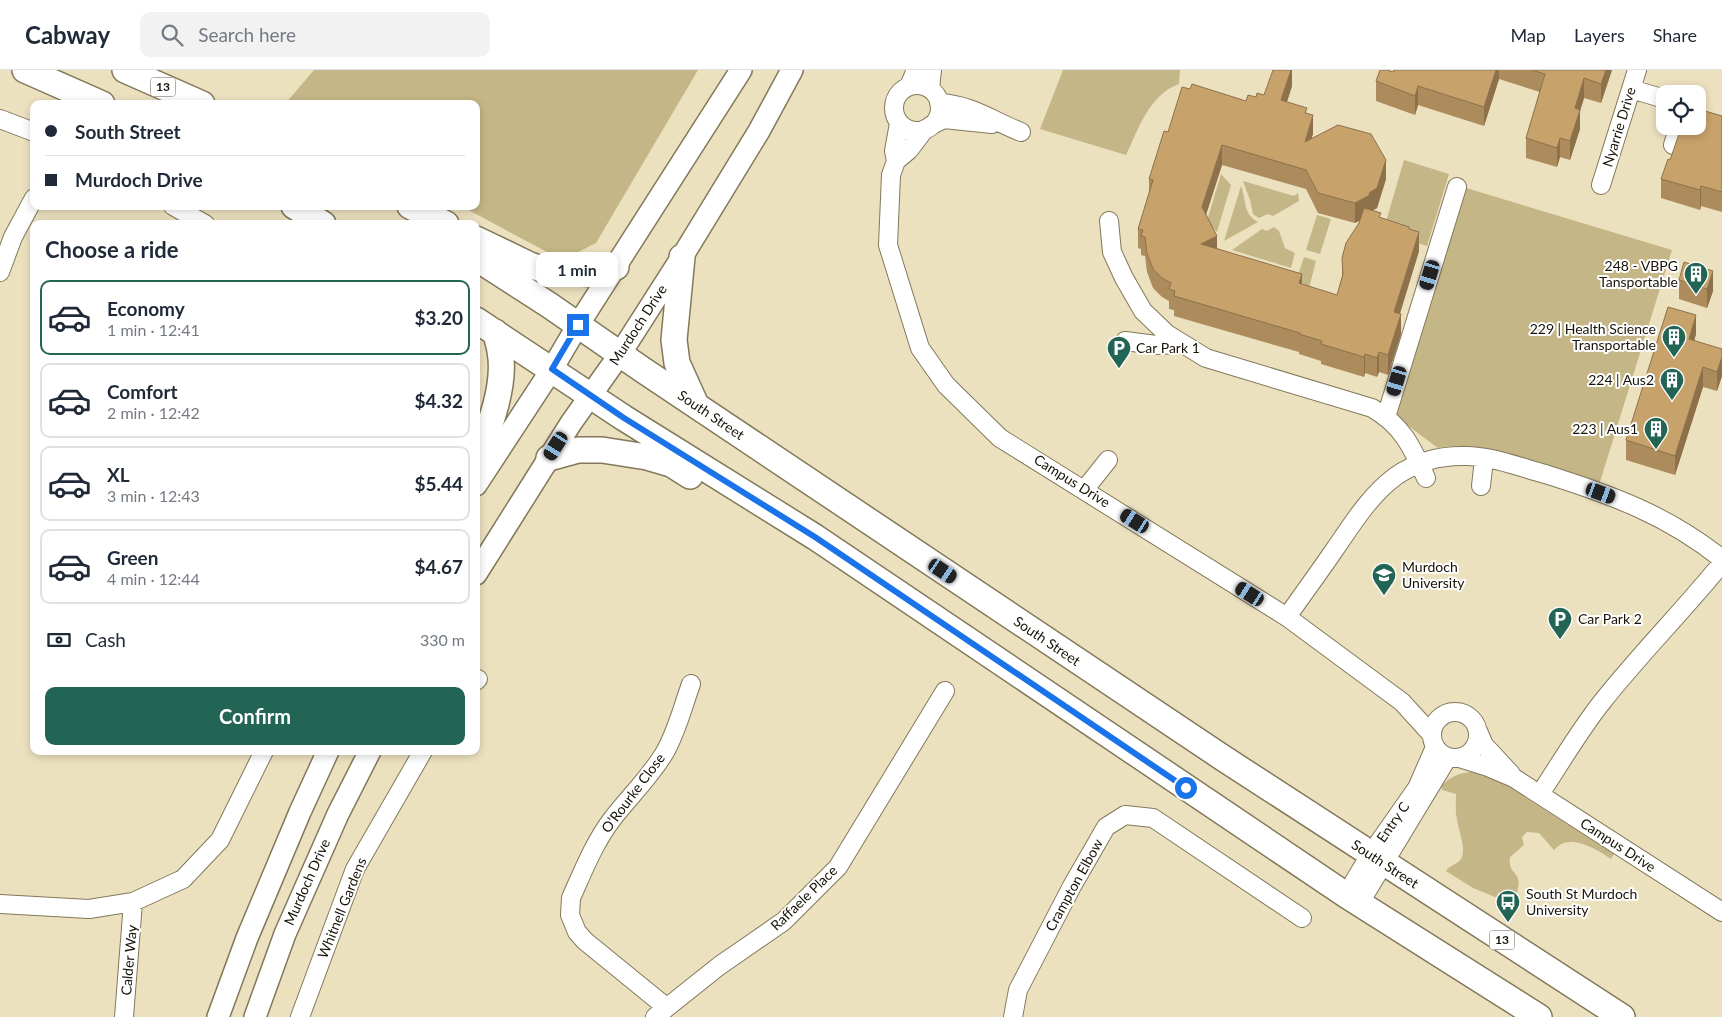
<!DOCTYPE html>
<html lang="en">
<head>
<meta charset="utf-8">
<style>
  :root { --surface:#fff; --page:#f2f2f3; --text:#1f2937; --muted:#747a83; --line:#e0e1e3; --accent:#236555 }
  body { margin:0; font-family:Lato,sans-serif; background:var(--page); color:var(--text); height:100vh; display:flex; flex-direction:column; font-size:19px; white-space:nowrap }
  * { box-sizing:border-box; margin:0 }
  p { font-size:16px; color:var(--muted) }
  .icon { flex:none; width:28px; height:28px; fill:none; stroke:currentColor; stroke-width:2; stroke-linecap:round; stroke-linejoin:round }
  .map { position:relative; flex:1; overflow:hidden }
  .drawer { position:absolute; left:30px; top:150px; width:450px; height:535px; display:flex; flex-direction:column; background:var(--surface); border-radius:10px; box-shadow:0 2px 8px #0003 }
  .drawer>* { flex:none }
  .top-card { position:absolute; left:30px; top:30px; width:450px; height:110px; border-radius:10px; box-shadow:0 2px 8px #0003; display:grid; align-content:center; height:110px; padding:0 15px; background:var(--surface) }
  .controls { position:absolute; left:1656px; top:15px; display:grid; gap:10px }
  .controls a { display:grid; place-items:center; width:50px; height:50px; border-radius:10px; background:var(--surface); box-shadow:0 2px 8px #0003; font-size:25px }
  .end { position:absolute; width:22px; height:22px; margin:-11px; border:6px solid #1a73e8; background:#fff; box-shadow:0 0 0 2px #fff }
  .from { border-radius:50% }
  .bubble { position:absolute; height:35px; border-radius:10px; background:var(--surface); box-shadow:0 2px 8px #0003; font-size:16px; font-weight:700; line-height:35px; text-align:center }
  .car { position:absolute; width:15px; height:30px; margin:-15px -8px; border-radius:6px; box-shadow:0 0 4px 1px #0007; background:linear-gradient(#222 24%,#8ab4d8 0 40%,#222 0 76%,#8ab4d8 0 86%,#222 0) }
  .top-card b { display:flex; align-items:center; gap:18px; height:48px; font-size:19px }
  .top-card b+b { border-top:1px solid var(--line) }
  .top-card i { width:12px; height:12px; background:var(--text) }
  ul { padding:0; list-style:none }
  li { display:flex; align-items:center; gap:15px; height:75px; margin:0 10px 8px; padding:0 5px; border:2px solid var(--line); border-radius:10px }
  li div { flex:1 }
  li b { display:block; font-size:19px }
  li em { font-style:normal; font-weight:700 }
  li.selected { border-color:var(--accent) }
  li>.icon { width:45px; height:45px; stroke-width:1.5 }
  h2 { padding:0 15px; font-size:22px; line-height:60px }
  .pay { display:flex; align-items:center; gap:12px; height:55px; padding:0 15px; font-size:19px }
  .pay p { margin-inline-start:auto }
  .cta { display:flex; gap:10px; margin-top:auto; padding:10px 15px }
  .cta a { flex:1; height:58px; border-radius:10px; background:var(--accent); color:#fff; font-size:20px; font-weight:700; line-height:58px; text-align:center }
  header { display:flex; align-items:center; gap:30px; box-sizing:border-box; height:70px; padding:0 25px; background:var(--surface); border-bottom:1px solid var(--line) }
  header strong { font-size:24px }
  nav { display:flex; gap:28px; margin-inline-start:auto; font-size:18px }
  .search { width:350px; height:45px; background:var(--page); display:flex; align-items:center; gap:12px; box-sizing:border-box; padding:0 18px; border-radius:10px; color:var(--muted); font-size:19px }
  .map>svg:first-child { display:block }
</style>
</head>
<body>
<header>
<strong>Cabway</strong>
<div class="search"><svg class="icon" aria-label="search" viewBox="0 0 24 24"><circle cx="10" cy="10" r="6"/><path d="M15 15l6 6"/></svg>Search here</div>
<nav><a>Map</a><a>Layers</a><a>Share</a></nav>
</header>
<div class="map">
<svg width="1722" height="947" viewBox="0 0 1722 947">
  <rect width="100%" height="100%" fill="#ece1bf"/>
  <path fill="#c4b687" d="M314,0H698L596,173L572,185L547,182L461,136H476V34H285Z
    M1063,0H1180L1179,14C1149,25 1139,58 1126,85L1040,59Z
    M1404,90L1449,104L1427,176L1383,162Z
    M1221,104L1231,115L1217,162L1207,151Z
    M1243,111L1294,126L1298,123L1299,131L1273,146L1268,144L1259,148L1253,144L1250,130Z
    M1241,116C1247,131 1242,143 1258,152L1224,171Z
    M1463,117L1672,180L1599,415L1475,377L1452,376L1438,378L1399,349L1395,344Z
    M1317,145L1331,149L1320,184L1306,180Z
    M1274,157L1279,161L1285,178L1295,183L1291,198L1232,180L1262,159L1267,161Z
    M1304,187L1316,191L1308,222L1298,205Z
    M1471,702L1484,704L1502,712L1614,784L1611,789C1600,781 1578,768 1564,773C1560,774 1557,777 1554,780L1539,763L1527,762L1522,767L1524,775L1510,787C1508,801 1515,800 1518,809C1520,815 1516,822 1517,830L1512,836L1500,829L1473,818L1446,801C1449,795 1457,795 1461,789C1467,777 1458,761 1457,749C1455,741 1456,732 1456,724L1442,720L1441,716C1450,707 1459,703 1471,702Z"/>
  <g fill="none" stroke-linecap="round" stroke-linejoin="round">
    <defs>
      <path id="minor" d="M894 38a23 23 0 1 1 46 0a23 23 0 1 1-46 0Z
        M909,16L916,0
        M930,19L932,0
        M1631,19L1665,29
        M939,33C970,34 993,51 1021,62
        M0,49L34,62
        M899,53L894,81L896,91L891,105L888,175L920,278L946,315L1000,368L1287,547L1402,632L1432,665
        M930,56L944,49L992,54
        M1673,75L1679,56
        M896,91L909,80L925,59
        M1601,115L1637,0
        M173,136L205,154
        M1109,151L1112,182L1124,208L1143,241L1167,264L1206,288L1372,338C1402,355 1412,377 1426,408
        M0,202L13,167L34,128
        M1125,271L1156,275L1182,274
        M1386,347L1457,117
        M1481,416L1484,389
        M1085,419L1108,390
        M1287,547C1303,524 1320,501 1335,479C1353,453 1370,425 1396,406C1417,391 1443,385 1468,386C1494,387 1520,397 1545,404C1612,425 1667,445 1722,489
        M476,611L478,609
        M1432 665a23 23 0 1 1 46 0a23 23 0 1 1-46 0Z
        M1478,661L1484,675L1511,704
        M1459,688L1488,697L1514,708L1722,842
        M1540,724C1560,694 1579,661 1602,632C1640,584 1683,541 1722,493
        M1346,825L1370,785L1417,718L1435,677
        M0,834L89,839L133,832L183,809L220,770L264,681
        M1359,834L1448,687
        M666,937L585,871L577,862L570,845L571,828C583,801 595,771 613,748C630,726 651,706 665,682C677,661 683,636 691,614
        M124,947L133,832
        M300,947L355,799L423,681
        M655,947L719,896L784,851L838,797L945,621
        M1013,947L1018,920L1072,816L1106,757L1125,745L1153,748L1302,848"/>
      <path id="major" d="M476,415L552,299L578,255L741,0
        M476,504L571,353L620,284L682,187L759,61L792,0
        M218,947L247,868L300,742L328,681
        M255,947L285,864L338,744L370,681"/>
      <path id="highway" d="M25,0L102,34
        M125,0L202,34
        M294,136L323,154
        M410,136L446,154
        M476,169L530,195L544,200L595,204L616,197
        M682,187L674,270L677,293L696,335
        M476,188L549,235L643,300L1220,686L1622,947
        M476,250L624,348L815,467L1346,825L1539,947
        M476,386C491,358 506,312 500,281C499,274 497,268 495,262
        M549,388L578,380H602L647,387L671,394L690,406"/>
    </defs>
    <use href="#minor" stroke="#82795a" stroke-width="20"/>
    <use href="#major" stroke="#82795a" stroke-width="24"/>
    <use href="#highway" stroke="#82795a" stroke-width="28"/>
    <use href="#minor" stroke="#fff" stroke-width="18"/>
    <use href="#major" stroke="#fff" stroke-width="21"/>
    <use href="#highway" stroke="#fff" stroke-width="25"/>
  </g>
  <path fill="#ac8b5c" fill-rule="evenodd" d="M1292,0V16L1287,32L1307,43L1313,64L1311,68L1386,109L1377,138L1373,140L1381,148L1409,159L1419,181L1400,244L1401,264L1388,305L1379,302L1377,307L1365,303L1364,307L1321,294V291L1299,284V282L1174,246V240L1169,239V231L1162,227L1153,218L1147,202L1145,186L1141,185V179L1138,178V159L1149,124V109L1168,62L1190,19L1246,31L1256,27L1264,25ZM1222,95L1306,119L1318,143L1355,153L1360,150L1342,188V208L1337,225L1302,214L1217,178L1206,145Z
    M1394,0H1612L1601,33L1584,28L1580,41V59L1570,90L1560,87L1557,97L1526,88V68L1540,22L1499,9L1484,56L1418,35L1415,45L1376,31V11L1393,2Z
    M1722,46V142L1701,136L1700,140L1661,128V109L1670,90Z
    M1679,210L1713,221L1707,238L1679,229Z
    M1696,264L1694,271L1722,279V306L1717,321L1703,317L1675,405L1626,390V370Z"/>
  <path fill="#8c714b" d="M1291,0H1292V16L1281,50V30Z
    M1496,0H1499V9L1484,56V37Z
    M1606,0H1612L1601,33V14Z
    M1584,8V28L1580,41V59L1570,90V71L1575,38Z
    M1418,16V35L1415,45V26Z
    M1313,45V64L1305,91V72Z
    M1560,68V87L1557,97V78Z
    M1222,75V95L1202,157V137Z
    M1386,90V109L1377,138L1370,142V145L1355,153V133Z
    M1701,116V136L1700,140V120Z
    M1419,162V181L1394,262V242Z
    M1217,166V185L1201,174Z
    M1713,201V221L1707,238V219Z
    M1302,204V224L1299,213Z
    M1401,244V264L1388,305V285Z
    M1696,245V264L1689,288V269Z
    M1379,282V302L1377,307V288Z
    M1365,284V303L1364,307V287Z
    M1722,287V306L1717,321V302Z
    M1703,297V317L1675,405V386Z"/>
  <path fill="#c8a26b" stroke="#8c714b" d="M1273,0H1291L1281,30L1307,38L1305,43L1313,45L1305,72L1338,55L1371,64L1386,90L1377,118L1369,123L1370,125L1355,133L1318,123L1306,100L1222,75L1202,137L1217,166L1201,174L1302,204L1299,213L1337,225L1343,204L1342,188L1346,173L1359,153L1364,138L1381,143L1379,147L1409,157V159L1419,162L1394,242L1401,244L1388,285L1379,282L1377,288L1365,284L1364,287L1321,274L1322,271L1299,264L1300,263L1174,226L1175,221L1169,219L1171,213L1162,208L1153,199L1147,183L1145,167L1141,166L1143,160L1138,159L1153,110L1149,109L1164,61L1168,62L1182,17L1190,19L1192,14L1246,31L1248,25L1256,27L1257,23L1264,25Z
    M1380,0H1387L1393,2L1394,0H1496L1484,37L1418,16L1415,26L1376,11Z
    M1532,0H1606L1601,14L1584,8L1575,38L1580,40L1570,71L1560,68L1557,78L1526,68L1545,4Z
    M1698,39L1722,46V122L1701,116L1700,120L1661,109L1668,89L1670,90L1679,64L1683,59L1684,56H1698Z
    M1684,192L1713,201L1707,219L1679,210Z
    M1668,237L1696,245L1689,269L1722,279V287L1717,302L1703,297L1675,386L1626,370Z"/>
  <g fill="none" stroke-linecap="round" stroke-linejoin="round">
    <path stroke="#1a73e8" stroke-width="6" d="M578,255L552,299L624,348L815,467L1186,718"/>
  </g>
  <defs>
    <symbol id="building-pin" viewBox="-11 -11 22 30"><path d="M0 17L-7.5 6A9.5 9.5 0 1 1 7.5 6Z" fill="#236555" stroke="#fff"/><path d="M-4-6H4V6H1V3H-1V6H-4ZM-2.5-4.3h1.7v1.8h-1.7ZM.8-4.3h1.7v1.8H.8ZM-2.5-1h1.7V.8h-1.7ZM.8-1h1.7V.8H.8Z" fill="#fff"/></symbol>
    <symbol id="parking-pin" viewBox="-11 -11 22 30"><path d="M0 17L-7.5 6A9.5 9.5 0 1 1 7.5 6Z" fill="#236555" stroke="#fff"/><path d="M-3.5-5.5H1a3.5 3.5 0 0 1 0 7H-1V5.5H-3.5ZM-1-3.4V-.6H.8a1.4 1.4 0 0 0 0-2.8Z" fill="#fff"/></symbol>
    <symbol id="university-pin" viewBox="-11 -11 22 30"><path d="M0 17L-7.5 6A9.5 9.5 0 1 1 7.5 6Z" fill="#236555" stroke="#fff"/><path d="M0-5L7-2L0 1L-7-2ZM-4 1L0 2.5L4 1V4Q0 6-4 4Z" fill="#fff"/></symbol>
    <symbol id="bus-pin" viewBox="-11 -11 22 30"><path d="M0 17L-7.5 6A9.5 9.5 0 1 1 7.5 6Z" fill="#236555" stroke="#fff"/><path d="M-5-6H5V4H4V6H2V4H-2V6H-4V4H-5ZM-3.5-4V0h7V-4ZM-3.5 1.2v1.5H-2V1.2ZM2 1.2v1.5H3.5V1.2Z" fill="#fff"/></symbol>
  </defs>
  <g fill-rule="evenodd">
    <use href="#building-pin" x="1682" y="190" width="28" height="38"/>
    <use href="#building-pin" x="1660" y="253" width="28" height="38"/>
    <use href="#parking-pin" x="1105" y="264" width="28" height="38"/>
    <use href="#building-pin" x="1658" y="296" width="28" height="38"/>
    <use href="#building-pin" x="1642" y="345" width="28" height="38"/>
    <use href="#university-pin" x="1370" y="491" width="28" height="38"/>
    <use href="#parking-pin" x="1546" y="535" width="28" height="38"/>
    <use href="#bus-pin" x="1494" y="818" width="28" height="38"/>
  </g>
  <g text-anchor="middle" stroke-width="4" stroke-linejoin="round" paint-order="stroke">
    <g fill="#fff" stroke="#5d5a51" stroke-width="1">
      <rect x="150.5" y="7.5" width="25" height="19" rx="4"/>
      <rect x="1489.5" y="860.5" width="25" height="19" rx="4"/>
    </g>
    <g font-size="12" font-weight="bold" fill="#171307">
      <text x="163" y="21">13</text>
      <text x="1502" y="874">13</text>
    </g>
    <g font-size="14" fill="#171307" stroke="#fff">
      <text transform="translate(1619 57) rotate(-73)" y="5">Nyarrie Drive</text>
      <text transform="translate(638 255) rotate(-57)" y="5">Murdoch Drive</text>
      <text transform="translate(711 345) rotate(34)" y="5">South Street</text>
      <text transform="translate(1072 411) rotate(32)" y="5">Campus Drive</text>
      <text transform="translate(1047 571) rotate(34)" y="5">South Street</text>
      <text transform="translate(633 723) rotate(-53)" y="5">O’Rourke Close</text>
      <text transform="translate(1393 752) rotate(-55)" y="5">Entry C</text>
      <text transform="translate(1618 775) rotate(33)" y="5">Campus Drive</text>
      <text transform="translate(1385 794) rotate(33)" y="5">South Street</text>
      <text transform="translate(307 812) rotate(-66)" y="5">Murdoch Drive</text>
      <text transform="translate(1074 815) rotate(-61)" y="5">Crampton Elbow</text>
      <text transform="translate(804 828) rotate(-44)" y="5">Raffaele Place</text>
      <text transform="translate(342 838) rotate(-68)" y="5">Whitnell Gardens</text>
      <text transform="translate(129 890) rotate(-85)" y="5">Calder Way</text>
    </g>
    <g font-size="14" fill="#171307" stroke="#fff" text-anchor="end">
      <text x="1678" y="201">248 - VBPG<tspan x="1678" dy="16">Tansportable</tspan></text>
      <text x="1656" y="264">229 | Health Science<tspan x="1656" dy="16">Transportable</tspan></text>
      <text x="1136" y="283" text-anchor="start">Car Park 1</text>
      <text x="1654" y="315">224 | Aus2</text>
      <text x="1638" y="364">223 | Aus1</text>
      <text x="1402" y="502" text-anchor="start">Murdoch<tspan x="1402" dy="16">University</tspan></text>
      <text x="1578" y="554" text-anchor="start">Car Park 2</text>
      <text x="1526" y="829" text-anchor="start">South St Murdoch<tspan x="1526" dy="16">University</tspan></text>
    </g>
  </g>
</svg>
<div class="controls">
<a><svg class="icon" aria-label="locate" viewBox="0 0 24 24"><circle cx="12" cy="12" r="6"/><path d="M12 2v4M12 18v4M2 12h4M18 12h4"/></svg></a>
</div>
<i class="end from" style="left:1186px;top:718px"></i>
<i class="end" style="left:578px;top:255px"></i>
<div class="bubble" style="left:536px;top:182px;width:82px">1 min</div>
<i class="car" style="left:1430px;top:205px;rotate:197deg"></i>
<i class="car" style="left:1397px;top:311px;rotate:197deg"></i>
<i class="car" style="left:556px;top:376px;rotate:212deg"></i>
<i class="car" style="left:1601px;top:423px;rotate:110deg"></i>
<i class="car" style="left:1135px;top:451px;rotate:302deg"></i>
<i class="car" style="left:943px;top:501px;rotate:124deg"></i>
<i class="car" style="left:1250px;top:524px;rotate:302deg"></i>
<div class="top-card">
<b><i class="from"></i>South Street</b>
<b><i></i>Murdoch Drive</b>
</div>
<section class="drawer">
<h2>Choose a ride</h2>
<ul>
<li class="selected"><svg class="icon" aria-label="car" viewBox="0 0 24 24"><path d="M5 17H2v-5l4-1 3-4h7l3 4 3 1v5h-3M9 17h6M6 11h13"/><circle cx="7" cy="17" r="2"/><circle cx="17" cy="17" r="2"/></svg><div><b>Economy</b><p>1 min · 12:41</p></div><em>$3.20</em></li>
<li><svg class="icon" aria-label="car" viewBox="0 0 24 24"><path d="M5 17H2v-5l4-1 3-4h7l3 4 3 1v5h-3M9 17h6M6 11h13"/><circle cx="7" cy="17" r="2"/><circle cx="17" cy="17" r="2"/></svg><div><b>Comfort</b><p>2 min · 12:42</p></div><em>$4.32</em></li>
<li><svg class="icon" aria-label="car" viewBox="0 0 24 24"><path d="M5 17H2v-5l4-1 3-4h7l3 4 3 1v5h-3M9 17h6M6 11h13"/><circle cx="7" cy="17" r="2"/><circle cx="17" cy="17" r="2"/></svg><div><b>XL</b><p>3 min · 12:43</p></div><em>$5.44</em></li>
<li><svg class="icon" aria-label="car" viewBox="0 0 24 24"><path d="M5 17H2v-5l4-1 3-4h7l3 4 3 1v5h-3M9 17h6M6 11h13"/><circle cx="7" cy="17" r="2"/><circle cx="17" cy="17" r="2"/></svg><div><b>Green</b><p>4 min · 12:44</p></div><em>$4.67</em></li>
</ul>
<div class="pay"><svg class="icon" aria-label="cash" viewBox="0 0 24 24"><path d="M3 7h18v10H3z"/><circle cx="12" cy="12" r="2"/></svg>Cash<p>330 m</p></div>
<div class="cta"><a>Confirm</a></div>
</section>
</div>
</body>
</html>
